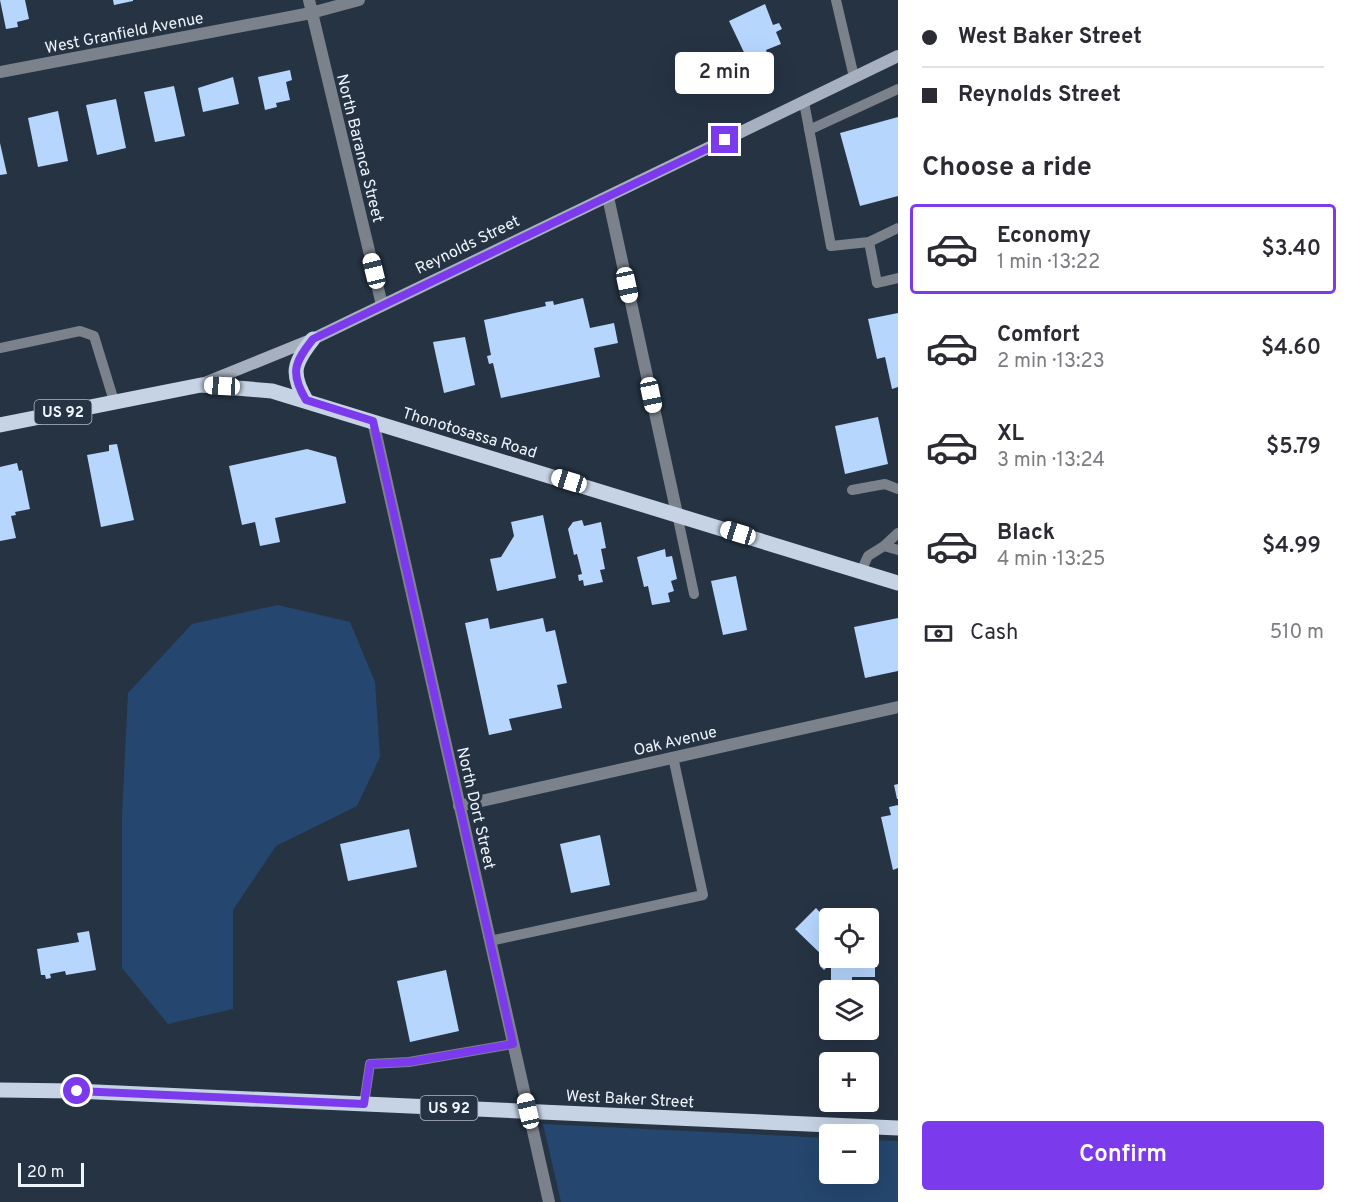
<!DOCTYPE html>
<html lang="en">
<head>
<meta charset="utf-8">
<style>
  :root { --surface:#fff; --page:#f2f2f3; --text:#2b2b33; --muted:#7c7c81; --line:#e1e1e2; --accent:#7c3aed }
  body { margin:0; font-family:Overpass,sans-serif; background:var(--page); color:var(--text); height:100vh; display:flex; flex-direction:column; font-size:22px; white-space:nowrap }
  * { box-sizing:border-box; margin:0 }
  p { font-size:20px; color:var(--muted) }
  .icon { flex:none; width:33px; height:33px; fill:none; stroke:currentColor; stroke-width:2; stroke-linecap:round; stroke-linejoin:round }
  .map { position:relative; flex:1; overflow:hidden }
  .details { display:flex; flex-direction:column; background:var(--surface); width:450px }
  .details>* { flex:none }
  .guide { display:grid; align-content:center; height:132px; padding:0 24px; background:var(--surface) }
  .fabs { position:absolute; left:819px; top:908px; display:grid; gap:12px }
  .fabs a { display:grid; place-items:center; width:60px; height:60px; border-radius:6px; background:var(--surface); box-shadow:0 6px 24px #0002; font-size:30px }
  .scale { position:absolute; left:18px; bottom:15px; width:66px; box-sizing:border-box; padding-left:6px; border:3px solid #eef5fd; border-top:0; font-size:16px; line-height:21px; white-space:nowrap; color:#eef5fd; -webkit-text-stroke:4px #263343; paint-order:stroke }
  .end { position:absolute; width:27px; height:27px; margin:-14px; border:8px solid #7c3aed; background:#fff; box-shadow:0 0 0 3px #fff }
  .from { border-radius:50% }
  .bubble { position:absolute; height:42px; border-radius:6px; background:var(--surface); box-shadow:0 6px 24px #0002; font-size:20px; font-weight:600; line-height:42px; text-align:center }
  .car { position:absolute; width:18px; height:36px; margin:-18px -9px; border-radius:8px; box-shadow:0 0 4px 2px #0007; background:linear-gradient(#fff 24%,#345 0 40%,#fff 0 76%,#345 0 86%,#fff 0) }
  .guide b { display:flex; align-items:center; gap:21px; height:57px; font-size:22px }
  .guide b+b { border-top:2px solid var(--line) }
  .guide i { width:15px; height:15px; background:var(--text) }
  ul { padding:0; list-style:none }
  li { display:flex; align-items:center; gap:18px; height:90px; margin:0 12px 9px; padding:0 12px; border:3px solid transparent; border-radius:6px }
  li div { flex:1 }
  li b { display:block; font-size:22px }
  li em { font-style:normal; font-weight:600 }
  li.current { border-color:var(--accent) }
  li>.icon { width:54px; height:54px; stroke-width:1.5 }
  h2 { padding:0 24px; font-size:27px; line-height:72px }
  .pay { display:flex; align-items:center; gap:15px; height:66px; padding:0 24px; font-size:22px }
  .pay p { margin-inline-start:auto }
  .button { display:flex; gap:12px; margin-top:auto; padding:12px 24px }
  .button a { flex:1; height:69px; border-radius:6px; background:var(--accent); color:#fff; font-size:24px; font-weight:600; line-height:69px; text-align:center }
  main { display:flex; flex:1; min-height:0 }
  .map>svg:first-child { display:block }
</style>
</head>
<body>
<main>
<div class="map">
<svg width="898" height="1202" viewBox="0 0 898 1202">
  <rect width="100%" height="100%" fill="#263343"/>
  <path fill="#25466e" d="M278,605L350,622L375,682L380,757L357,806L276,846L233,910V1009L168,1024L122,968V815L128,693L192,624Z
    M543,1124L829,1138L830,1173H868L869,1140L898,1141V1202H561Z"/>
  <path fill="#b7d6fe" d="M0,0H25L29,19L17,22L18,27L6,29Z
    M113,0H133V1L114,5Z
    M765,4L773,25L779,23L782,29L776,32L781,44L766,50L770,59L751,67L729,21Z
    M290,70L292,80L286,82L290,100L276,103L277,107L265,110L258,77Z
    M233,77L239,104L203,112L198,88Z
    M174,86L185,136L155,142L144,92Z
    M116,99L126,148L97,155L86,105Z
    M58,111L68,161L38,167L28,118Z
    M898,117V196L860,206L840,133Z
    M0,143L7,174L0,175Z
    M583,298L590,328L614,323L618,343L594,348L600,377L501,398L493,363L489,364L487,356L491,355L484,320L546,306L545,302L553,301L554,305Z
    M898,313V387L892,389L885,357L877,359L868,319Z
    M465,337L475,385L444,393L433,342Z
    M878,417L888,464L845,474L835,426Z
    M117,444L134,520L101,527L87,455L109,451V445Z
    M307,449L336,457L346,503L275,518L280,542L260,546L255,522L242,525L229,466Z
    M17,463L19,471L22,470L30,509L15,512L16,515L11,516L16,538L0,541V467Z
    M543,515L556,578L497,591L490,559L501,557L514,536L511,522Z
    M582,520L584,526L601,522L606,548L601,549L605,569L600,570L603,582L584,586L583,580L579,581L578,575L582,574L577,554L574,555L568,529L573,522Z
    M665,549L666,557L672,556L677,579L671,581L674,591L668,593L670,602L652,605L648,586L644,587L637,557Z
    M736,576L747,630L723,635L711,581Z
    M488,618L490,629L543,618L546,632L555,630L567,683L557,685L562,708L509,719L512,730L489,735L465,623Z
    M898,618V671L865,678L854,627Z
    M898,784V799H897L894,785Z
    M898,805V868L893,870L881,817L891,815L889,807Z
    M409,829L417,867L348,881L340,844Z
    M600,835L610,885L571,893L560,844Z
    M816,908L826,919L821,924L830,932V957H862V962H875V977H852V990H831V963L824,970L820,966L826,959L795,929Z
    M89,931L96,970L66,975L65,971L50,974L51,978L46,979L45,975H41L37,949L79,942L77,933Z
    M446,970L459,1031L410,1042L397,981Z"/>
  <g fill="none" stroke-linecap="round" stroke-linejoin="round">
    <path stroke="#7c828b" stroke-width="10" d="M836,0L854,77
      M804,102L831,246L869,242L898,228
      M809,130L898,89
      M869,242L877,283L898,278
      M0,348L80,331L94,336L114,401
      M852,490L885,484L898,489
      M677,514L694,594
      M898,533L884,546L898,550
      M861,571L868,556L884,546
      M490,941L703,895L673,757
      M364,1104L370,1064L409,1062L513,1044"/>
    <path stroke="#7c828b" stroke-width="12" d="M309,0L382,305
      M0,72L311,13L359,0
      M608,197L677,514
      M373,421L549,1202
      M459,806L898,707"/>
    <path stroke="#a6b0be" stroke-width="12" d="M202,384L313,339L898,56"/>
    <path stroke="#c6d3e5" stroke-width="15" d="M306,400C290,373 294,363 313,339
      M0,425L201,385L272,391L898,583
      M0,1090L75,1091L898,1128"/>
  </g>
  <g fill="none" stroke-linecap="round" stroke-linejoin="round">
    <path stroke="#7c3aed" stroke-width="8" d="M77,1091L364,1104L370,1064L409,1062L513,1044L373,421L306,400C290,373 294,363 313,339L725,140"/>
  </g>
  <g text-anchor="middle" stroke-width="6" stroke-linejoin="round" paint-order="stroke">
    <g fill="#263343" stroke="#b2bbc5" stroke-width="1.5">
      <rect x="34.5" y="400" width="57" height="24" rx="4.5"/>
      <rect x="420.5" y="1096" width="57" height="24" rx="4.5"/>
    </g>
    <g font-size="15" font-weight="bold" fill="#eef5fd">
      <text x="63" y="417">US 92</text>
      <text x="449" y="1113">US 92</text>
    </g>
    <g font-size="16" fill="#eef5fd" stroke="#263343">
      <text transform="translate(124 32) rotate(-11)" y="6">West Granfield Avenue</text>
      <text transform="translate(361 148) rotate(76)" y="6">North Baranca Street</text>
      <text transform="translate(467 244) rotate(-26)" y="6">Reynolds Street</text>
      <text transform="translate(470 432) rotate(17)" y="6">Thonotosassa Road</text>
      <text transform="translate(675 740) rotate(-13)" y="6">Oak Avenue</text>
      <text transform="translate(477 808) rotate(77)" y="6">North Dort Street</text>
      <text transform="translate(630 1098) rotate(3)" y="6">West Baker Street</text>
    </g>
  </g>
</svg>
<div class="fabs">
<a><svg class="icon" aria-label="locate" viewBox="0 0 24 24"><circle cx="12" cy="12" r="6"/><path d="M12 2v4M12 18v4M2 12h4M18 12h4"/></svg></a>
<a><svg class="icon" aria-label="layers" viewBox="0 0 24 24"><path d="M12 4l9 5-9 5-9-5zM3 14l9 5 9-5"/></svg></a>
<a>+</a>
<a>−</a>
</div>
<div class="scale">20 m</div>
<i class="end from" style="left:77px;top:1091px"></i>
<i class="end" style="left:725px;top:140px"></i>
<div class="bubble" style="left:675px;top:52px;width:99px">2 min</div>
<i class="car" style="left:374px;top:271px;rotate:346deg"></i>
<i class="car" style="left:627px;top:285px;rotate:168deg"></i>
<i class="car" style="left:222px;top:386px;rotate:273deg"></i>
<i class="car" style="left:651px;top:395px;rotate:168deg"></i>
<i class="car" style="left:569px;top:481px;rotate:287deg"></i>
<i class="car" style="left:738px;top:533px;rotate:287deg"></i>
<i class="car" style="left:528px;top:1111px;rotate:347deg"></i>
</div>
<section class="details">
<div class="guide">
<b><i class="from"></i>West Baker Street</b>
<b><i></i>Reynolds Street</b>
</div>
<h2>Choose a ride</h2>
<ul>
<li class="current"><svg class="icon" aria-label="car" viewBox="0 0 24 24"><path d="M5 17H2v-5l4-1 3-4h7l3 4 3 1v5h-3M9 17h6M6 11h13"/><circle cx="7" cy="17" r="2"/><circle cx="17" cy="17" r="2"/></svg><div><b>Economy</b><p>1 min · 13:22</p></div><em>$3.40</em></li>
<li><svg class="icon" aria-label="car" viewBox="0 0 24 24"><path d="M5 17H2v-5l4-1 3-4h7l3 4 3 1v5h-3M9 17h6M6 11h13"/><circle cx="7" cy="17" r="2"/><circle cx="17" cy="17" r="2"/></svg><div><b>Comfort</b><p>2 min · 13:23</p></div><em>$4.60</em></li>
<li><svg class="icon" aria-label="car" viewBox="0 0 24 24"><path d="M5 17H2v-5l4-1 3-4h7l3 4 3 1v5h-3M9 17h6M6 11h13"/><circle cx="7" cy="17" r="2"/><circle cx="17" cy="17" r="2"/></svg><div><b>XL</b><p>3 min · 13:24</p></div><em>$5.79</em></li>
<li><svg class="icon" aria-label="car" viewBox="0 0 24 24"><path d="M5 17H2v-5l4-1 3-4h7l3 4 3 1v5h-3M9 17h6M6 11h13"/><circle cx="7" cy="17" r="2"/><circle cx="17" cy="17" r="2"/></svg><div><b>Black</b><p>4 min · 13:25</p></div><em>$4.99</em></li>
</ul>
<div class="pay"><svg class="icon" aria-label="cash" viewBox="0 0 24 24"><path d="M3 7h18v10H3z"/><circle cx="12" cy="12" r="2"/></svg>Cash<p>510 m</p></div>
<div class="button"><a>Confirm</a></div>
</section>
</main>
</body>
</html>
